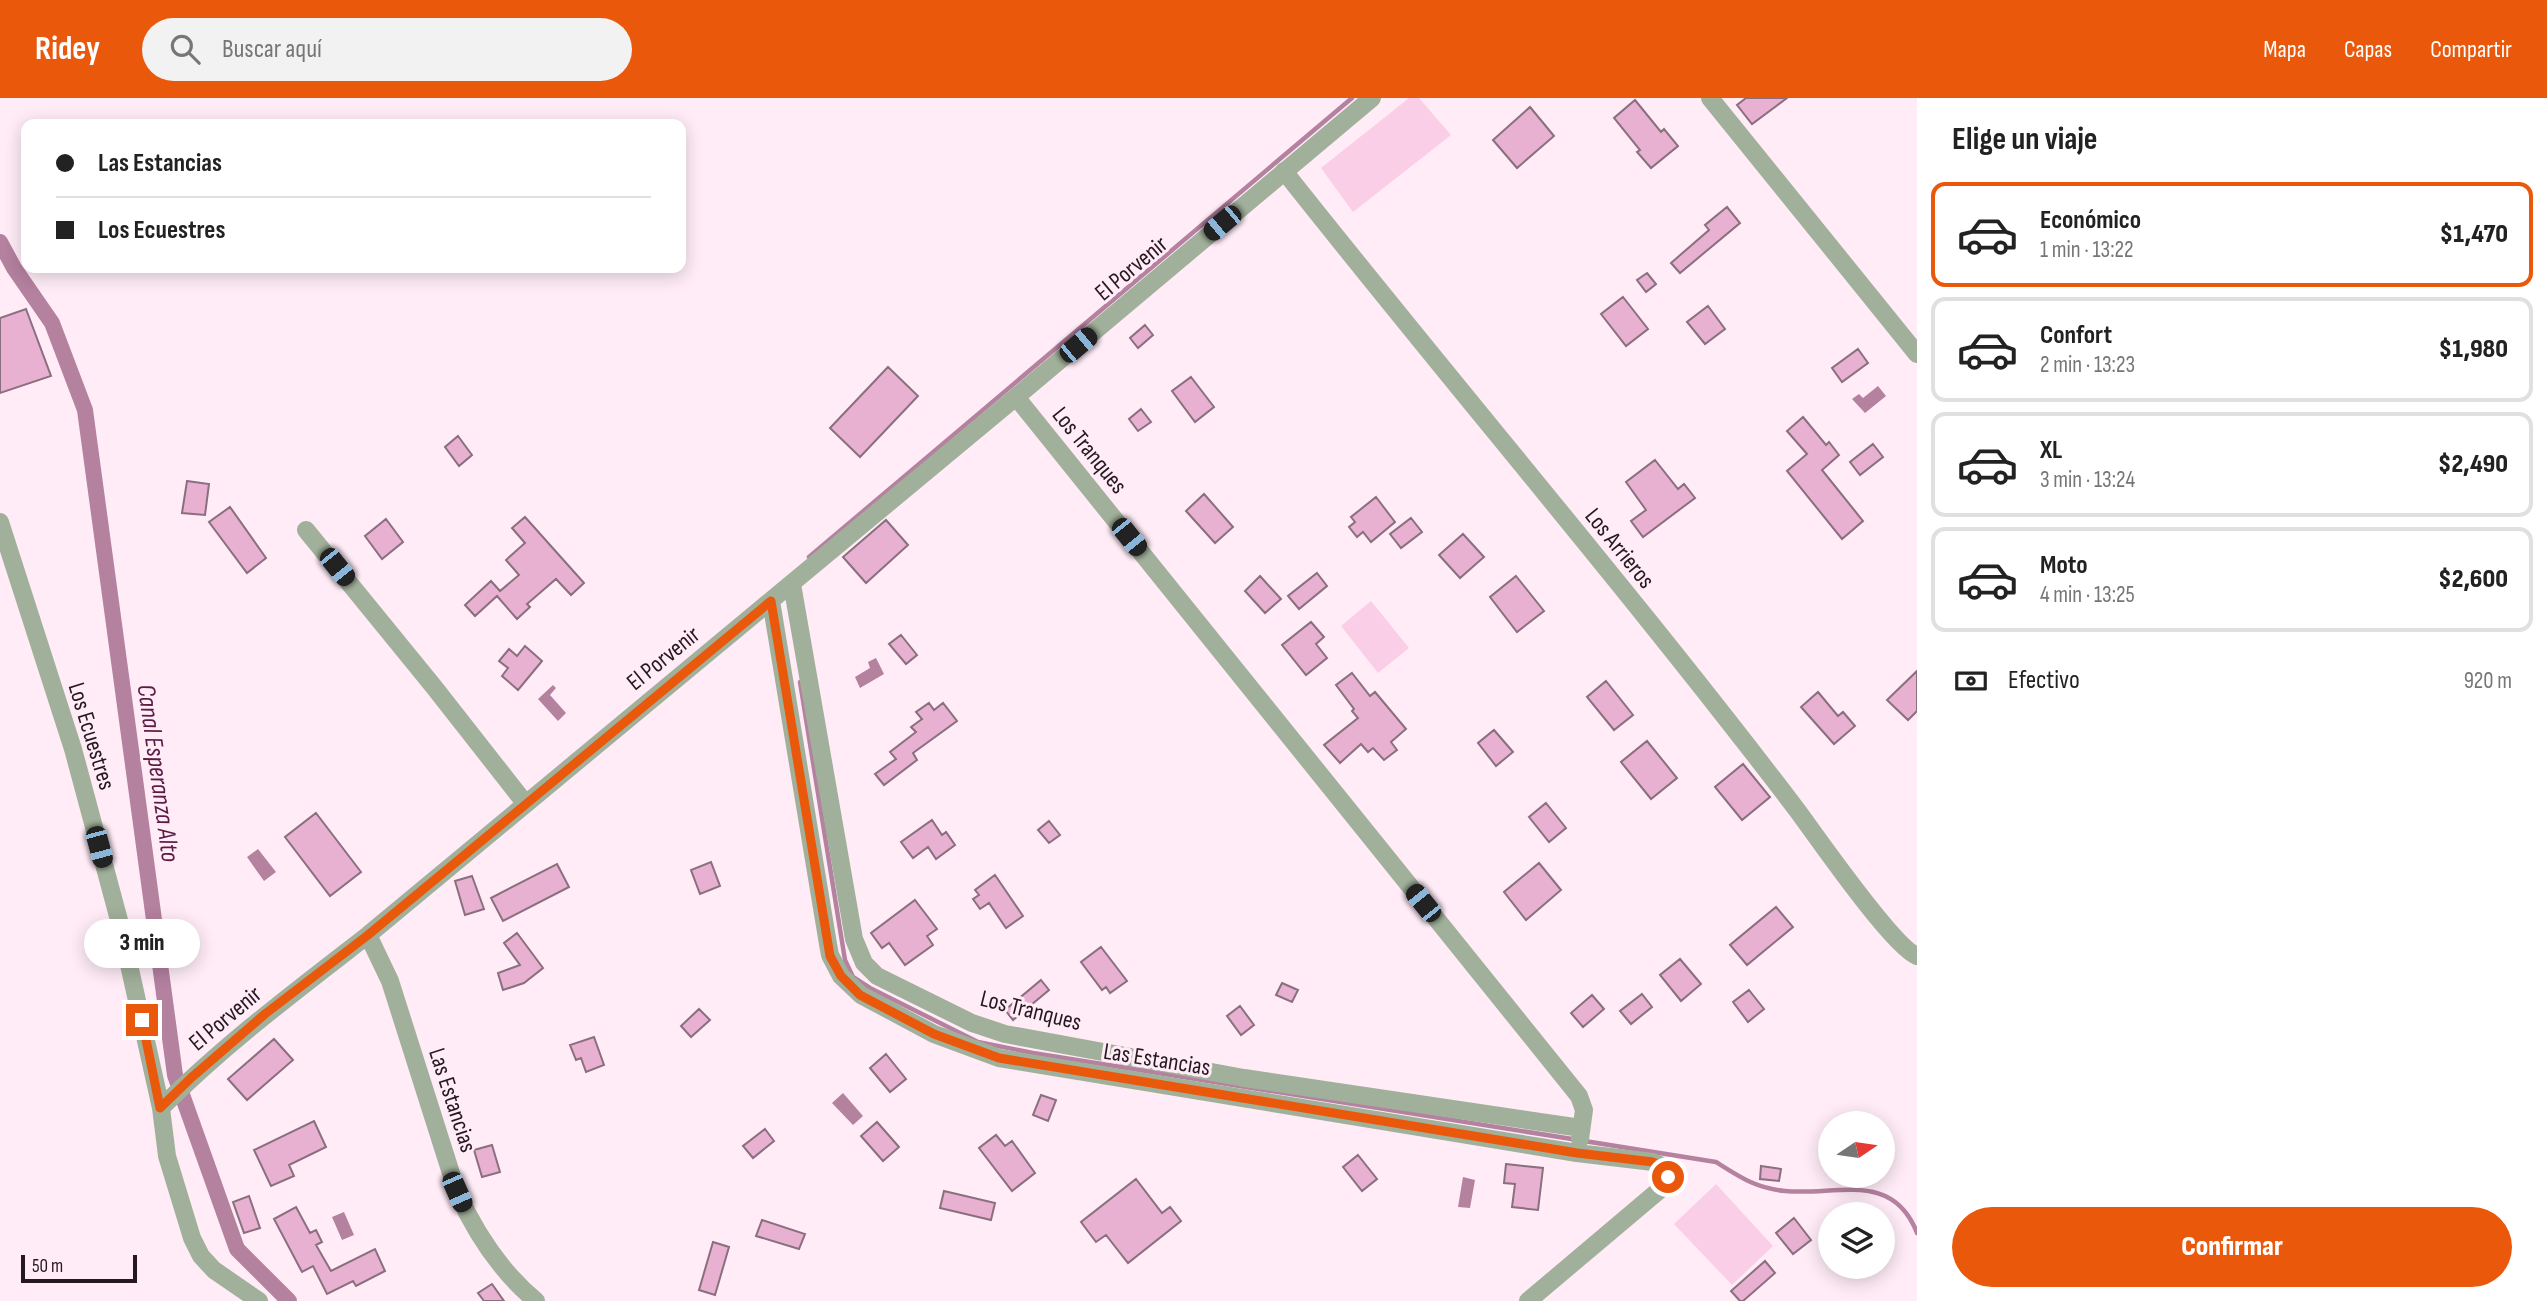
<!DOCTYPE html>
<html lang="es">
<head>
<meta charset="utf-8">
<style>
  :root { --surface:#fff; --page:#f2f2f2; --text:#222; --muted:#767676; --line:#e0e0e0; --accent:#ea580c }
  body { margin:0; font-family:"Sofia Sans Condensed",sans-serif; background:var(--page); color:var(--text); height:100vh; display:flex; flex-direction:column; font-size:26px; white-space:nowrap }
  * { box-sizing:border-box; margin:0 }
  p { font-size:23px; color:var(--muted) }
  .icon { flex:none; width:38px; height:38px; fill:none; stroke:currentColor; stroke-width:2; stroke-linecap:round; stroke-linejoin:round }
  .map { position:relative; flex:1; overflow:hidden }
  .side { display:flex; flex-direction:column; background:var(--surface); width:630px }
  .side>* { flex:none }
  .hud { position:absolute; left:21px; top:21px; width:665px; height:154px; border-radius:14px; box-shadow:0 4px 18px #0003; display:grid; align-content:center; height:154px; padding:0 35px; background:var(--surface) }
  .needle { width:46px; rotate:77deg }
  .fabs { position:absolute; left:1818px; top:1013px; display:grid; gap:14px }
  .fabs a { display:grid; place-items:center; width:77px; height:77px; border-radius:50%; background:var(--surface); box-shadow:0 4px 18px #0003; font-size:35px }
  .scale { position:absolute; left:21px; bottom:18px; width:116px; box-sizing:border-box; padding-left:7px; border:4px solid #24191f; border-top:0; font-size:19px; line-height:24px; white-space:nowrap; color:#24191f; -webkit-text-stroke:5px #ffecf7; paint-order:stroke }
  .end { position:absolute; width:32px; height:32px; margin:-16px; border:9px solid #ea580c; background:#fff; box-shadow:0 0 0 4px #fff }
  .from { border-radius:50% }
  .bubble { position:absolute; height:49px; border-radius:24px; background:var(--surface); box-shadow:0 4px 18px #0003; font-size:23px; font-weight:800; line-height:49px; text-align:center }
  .car { position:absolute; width:21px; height:42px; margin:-21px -10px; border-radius:9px; box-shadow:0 0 5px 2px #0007; background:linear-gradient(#222 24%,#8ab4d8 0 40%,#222 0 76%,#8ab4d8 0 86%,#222 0) }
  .hud b { display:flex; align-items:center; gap:24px; height:66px; font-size:26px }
  .hud b+b { border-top:2px solid var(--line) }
  .hud i { width:18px; height:18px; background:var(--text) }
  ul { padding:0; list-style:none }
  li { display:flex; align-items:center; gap:21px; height:105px; margin:0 14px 10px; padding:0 21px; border:4px solid var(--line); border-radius:14px }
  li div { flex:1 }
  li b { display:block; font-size:26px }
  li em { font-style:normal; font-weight:800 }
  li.on { border-color:var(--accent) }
  li>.icon { width:63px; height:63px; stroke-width:1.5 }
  h2 { padding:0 35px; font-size:32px; line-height:84px }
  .pay { display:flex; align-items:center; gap:18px; height:77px; padding:0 35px; font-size:26px }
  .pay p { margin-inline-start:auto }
  .button { display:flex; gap:14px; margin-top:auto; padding:14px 35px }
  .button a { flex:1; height:80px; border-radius:42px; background:var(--accent); color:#fff; font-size:28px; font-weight:800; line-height:80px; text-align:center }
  header { display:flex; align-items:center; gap:42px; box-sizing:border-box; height:98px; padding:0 35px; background:var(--accent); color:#fff }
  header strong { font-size:33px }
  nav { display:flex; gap:38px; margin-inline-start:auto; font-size:24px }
  .search { width:490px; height:63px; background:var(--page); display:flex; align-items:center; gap:18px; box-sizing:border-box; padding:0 24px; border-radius:38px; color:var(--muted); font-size:26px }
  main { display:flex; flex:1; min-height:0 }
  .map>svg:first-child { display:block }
</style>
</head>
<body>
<header>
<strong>Ridey</strong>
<div class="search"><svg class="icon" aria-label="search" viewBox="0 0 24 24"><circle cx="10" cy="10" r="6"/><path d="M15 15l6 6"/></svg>Buscar aquí</div>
<nav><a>Mapa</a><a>Capas</a><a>Compartir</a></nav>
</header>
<main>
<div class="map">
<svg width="1917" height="1203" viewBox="0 0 1917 1203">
  <rect width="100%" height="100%" fill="#ffecf7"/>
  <path fill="#fbcee7" d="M1409,0H1419L1451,37L1353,114L1321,70Z
    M1371,503L1409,550L1378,575L1341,528Z
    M1716,1086L1773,1148L1732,1187L1674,1126Z"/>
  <path fill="#b4819f" d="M1878,288L1886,298L1865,315L1852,301L1859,296L1863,300Z
    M876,560L884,576L860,590L855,579L870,570L868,564Z
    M553,587L556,590L550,597L566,615L558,623L538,601Z
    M258,751L276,774L264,783L247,759Z
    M843,995L863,1018L853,1027L832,1005Z
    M1463,1079L1475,1082L1470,1110L1458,1109Z
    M344,1114L354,1137L342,1142L332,1119Z"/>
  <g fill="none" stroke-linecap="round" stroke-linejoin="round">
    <path stroke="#b4819f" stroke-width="4.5" d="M809,459L1352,0
      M800,584L845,862L853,879L870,890L978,944L1033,955L1716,1064C1740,1079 1755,1090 1785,1093C1836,1098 1893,1072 1917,1135"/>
    <path stroke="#b4819f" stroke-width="16" d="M0,144L14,170L52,225L85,312L175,977L237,1151L289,1203"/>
  </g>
  <path fill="#e8b1d1" stroke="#8a6f7e" stroke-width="2" d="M1746,0H1787L1752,26L1737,7Z
    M1635,2L1661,34L1664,31L1678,48L1651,70L1637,54L1640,52L1614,20Z
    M1530,9L1554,38L1517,70L1493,42Z
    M1727,109L1740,125L1680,175L1671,165L1709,132L1705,127Z
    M1647,175L1656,186L1646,194L1637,182Z
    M1623,199L1648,231L1626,248L1601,216Z
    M1708,208L1725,231L1705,246L1687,224Z
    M26,211L51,278L0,295V220Z
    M1145,227L1153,237L1138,250L1130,240Z
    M1858,251L1868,265L1842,284L1832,270Z
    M888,269L918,298L860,359L830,330Z
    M1191,279L1214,309L1195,324L1172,293Z
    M1141,311L1151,324L1138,333L1129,321Z
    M1803,319L1826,347L1829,344L1839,357L1822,372L1863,423L1842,441L1787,373L1807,356L1787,333Z
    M458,338L472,357L459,368L445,349Z
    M1873,346L1883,359L1860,377L1850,364Z
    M1655,362L1678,391L1684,386L1695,400L1643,439L1631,423L1646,412L1626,384Z
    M187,383L209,386L205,417L182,415Z
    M1204,396L1233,429L1215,445L1186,413Z
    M1376,399L1395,424L1371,444L1363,434L1357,439L1349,429L1355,424L1351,419Z
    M230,409L266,460L247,475L209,424Z
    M525,419L584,485L571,497L556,481L527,506L530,509L517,521L497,498L475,518L465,507L491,483L500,493L519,477L506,462L525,445L512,430Z
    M1411,420L1422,434L1401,450L1390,436Z
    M386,421L403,444L382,461L365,438Z
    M886,422L908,447L866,485L843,459Z
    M1463,436L1484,459L1460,480L1439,457Z
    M1317,475L1327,488L1299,511L1288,498Z
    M1260,478L1281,501L1265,515L1245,493Z
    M1516,478L1544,513L1517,534L1490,499Z
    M1311,524L1324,539L1316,546L1327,560L1306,577L1282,547Z
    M901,537L917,557L906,566L889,546Z
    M525,548L542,563L518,592L502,578L508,570L499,563L509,551L517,558Z
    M1917,573V613L1908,622L1887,602Z
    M1352,575L1370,598L1375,594L1406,631L1391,644L1397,652L1384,662L1373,650L1368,654L1361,646L1340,665L1324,647L1358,620L1352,613L1354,611L1336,587Z
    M1606,583L1633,617L1614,632L1587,599Z
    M1818,594L1838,618L1843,614L1855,628L1834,646L1801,609Z
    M929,605L934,612L943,605L957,623L913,655L917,662L884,687L875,676L896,661L890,654L916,634L911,629L922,621L916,614Z
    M1494,632L1513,654L1496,668L1478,645Z
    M1647,643L1677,680L1651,701L1621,664Z
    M1743,666L1770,699L1742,722L1715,689Z
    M1546,705L1566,730L1549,744L1529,719Z
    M316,715L361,774L330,798L285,739Z
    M932,722L942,737L946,734L955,747L936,761L928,749L913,760L901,744Z
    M1049,723L1060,737L1049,745L1038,732Z
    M711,764L720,788L700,796L691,772Z
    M1539,765L1561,792L1526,822L1504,794Z
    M557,766L569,789L503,823L491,800Z
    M995,777L1023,818L1006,830L989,805L980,811L973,801L979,797L975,792Z
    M472,778L484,811L465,817L455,783Z
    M915,802L937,831L927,838L933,847L905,867L889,845L882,850L871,835Z
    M1776,809L1793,829L1747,867L1730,847Z
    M517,835L543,870L524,885L503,892L498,875L520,867L504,845Z
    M1101,849L1127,883L1110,895L1106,889L1102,892L1081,864Z
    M1680,861L1701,886L1681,903L1660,877Z
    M1041,882L1049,892L1013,922L1005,912Z
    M1282,885L1298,892L1292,904L1276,897Z
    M1749,892L1764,911L1748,924L1733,904Z
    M1642,896L1652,909L1631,926L1620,913Z
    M1592,897L1604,911L1583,929L1571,915Z
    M1240,908L1254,927L1241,937L1227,918Z
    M699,911L710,922L691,939L681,928Z
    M594,939L604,967L586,974L581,960L576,962L570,947Z
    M274,941L293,962L247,1002L228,981Z
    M886,956L906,981L890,994L870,970Z
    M1041,997L1056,1002L1048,1023L1033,1017Z
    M314,1023L326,1049L289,1067L294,1078L271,1088L254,1052Z
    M877,1024L899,1049L883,1063L861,1038Z
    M765,1031L774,1043L753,1060L743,1048Z
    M996,1037L1005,1048L1012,1043L1035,1075L1012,1093L979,1050Z
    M492,1047L500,1074L482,1079L474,1052Z
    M1358,1057L1377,1081L1362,1093L1343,1069Z
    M1506,1066L1543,1070L1538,1112L1512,1109L1515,1086L1504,1085Z
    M1761,1068L1781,1071L1779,1083L1760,1081Z
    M1136,1081L1162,1115L1170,1109L1181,1123L1128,1165L1106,1137L1096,1144L1081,1124Z
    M944,1093L995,1105L991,1122L940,1110Z
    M249,1098L260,1130L244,1135L233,1104Z
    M296,1109L310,1135L316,1132L322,1144L316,1147L331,1173L375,1151L385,1173L356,1188L353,1183L327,1196L313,1168L302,1174L274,1121Z
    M1794,1120L1811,1142L1793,1156L1776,1135Z
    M762,1122L805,1136L799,1151L756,1138Z
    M713,1144L729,1149L715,1197L699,1192Z
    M1765,1163L1775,1175L1743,1203H1740L1731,1193Z
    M492,1186L504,1203H484L478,1195Z"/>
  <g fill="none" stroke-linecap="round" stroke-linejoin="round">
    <path stroke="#a1b09a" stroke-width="18" d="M1710,0L1917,256
      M1284,73C1453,287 1632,495 1797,712C1817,739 1893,849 1917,858
      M1016,299L1579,998L1584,1012L1580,1041
      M0,424L73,651L119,822L161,1010L167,1058L192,1140L201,1158L214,1172L259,1203
      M306,432L434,589L525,705
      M792,486L854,841L864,865L877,878L972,925L1005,936L1244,980L1581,1030
      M771,503L828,846L830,857L841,878L861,897L934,936L999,960L1577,1055L1653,1064L1664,1069L1668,1079L1663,1089L1528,1203
      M368,837L390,883L457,1094C476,1136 500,1173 536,1203
      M161,1010C225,946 297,892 368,837L1016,299L1372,0"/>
  </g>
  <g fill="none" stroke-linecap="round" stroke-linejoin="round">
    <path stroke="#ea580c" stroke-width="9" d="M142,922L160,1010L191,980L265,916L368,837L771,503L830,858L841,878L860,897L934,936L999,960L1577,1055L1653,1064L1664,1069L1668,1079"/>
  </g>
  <g text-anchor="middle" stroke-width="6" stroke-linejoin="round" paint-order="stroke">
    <g font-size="24" fill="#24191f" stroke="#ffecf7">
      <text transform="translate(1131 170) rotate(-40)" y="8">El Porvenir</text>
      <text transform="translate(1090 352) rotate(51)" y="8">Los Tranques</text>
      <text transform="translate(1620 450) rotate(51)" y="8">Los Arrieros</text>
      <text transform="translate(663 560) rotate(-39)" y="8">El Porvenir</text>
      <text transform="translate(92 638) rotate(73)" y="8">Los Ecuestres</text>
      <text transform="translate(1031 912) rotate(14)" y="8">Los Tranques</text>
      <text transform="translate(225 920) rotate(-40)" y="8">El Porvenir</text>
      <text transform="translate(1157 961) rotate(9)" y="8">Las Estancias</text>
      <text transform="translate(453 1002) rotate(72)" y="8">Las Estancias</text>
    </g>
    <g font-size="26" font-style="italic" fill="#5b1c46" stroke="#ffecf7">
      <text transform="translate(159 675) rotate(82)" y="9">Canal Esperanza Alto</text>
    </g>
  </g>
</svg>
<div class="fabs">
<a><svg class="needle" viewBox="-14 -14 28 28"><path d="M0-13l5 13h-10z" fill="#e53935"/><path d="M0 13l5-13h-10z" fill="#767676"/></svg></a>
<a><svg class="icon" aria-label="layers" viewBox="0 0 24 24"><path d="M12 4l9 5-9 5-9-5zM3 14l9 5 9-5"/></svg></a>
</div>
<div class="scale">50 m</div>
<i class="end from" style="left:1668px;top:1079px"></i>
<i class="end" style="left:142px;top:922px"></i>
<div class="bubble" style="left:84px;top:821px;width:116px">3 min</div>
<i class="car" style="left:1222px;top:125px;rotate:230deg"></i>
<i class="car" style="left:1078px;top:247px;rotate:50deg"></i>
<i class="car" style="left:1129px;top:439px;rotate:141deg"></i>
<i class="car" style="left:337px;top:469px;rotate:141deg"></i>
<i class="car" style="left:99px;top:749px;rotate:165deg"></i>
<i class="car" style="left:1423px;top:805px;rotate:321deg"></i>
<i class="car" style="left:457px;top:1094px;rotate:156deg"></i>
<div class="hud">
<b><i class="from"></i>Las Estancias</b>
<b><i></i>Los Ecuestres</b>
</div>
</div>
<section class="side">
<h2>Elige un viaje</h2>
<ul>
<li class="on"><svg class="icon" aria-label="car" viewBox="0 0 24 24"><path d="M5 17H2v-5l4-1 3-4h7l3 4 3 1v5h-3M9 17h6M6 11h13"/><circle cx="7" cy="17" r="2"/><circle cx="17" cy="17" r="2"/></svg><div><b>Económico</b><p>1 min · 13:22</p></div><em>$1,470</em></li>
<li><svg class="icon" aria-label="car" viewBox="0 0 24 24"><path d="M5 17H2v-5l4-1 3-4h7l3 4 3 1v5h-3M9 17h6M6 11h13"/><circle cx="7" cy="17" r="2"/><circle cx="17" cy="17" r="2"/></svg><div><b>Confort</b><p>2 min · 13:23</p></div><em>$1,980</em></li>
<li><svg class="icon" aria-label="car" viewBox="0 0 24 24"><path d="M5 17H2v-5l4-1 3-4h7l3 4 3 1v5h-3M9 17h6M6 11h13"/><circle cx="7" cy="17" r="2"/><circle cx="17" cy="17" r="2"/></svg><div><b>XL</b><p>3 min · 13:24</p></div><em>$2,490</em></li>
<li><svg class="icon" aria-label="car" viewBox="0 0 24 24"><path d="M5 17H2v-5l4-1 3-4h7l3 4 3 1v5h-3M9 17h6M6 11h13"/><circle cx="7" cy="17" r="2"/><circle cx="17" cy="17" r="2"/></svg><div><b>Moto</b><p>4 min · 13:25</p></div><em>$2,600</em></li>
</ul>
<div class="pay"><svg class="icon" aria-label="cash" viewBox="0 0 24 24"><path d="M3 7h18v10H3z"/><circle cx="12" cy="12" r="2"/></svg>Efectivo<p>920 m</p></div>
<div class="button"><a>Confirmar</a></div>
</section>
</main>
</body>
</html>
